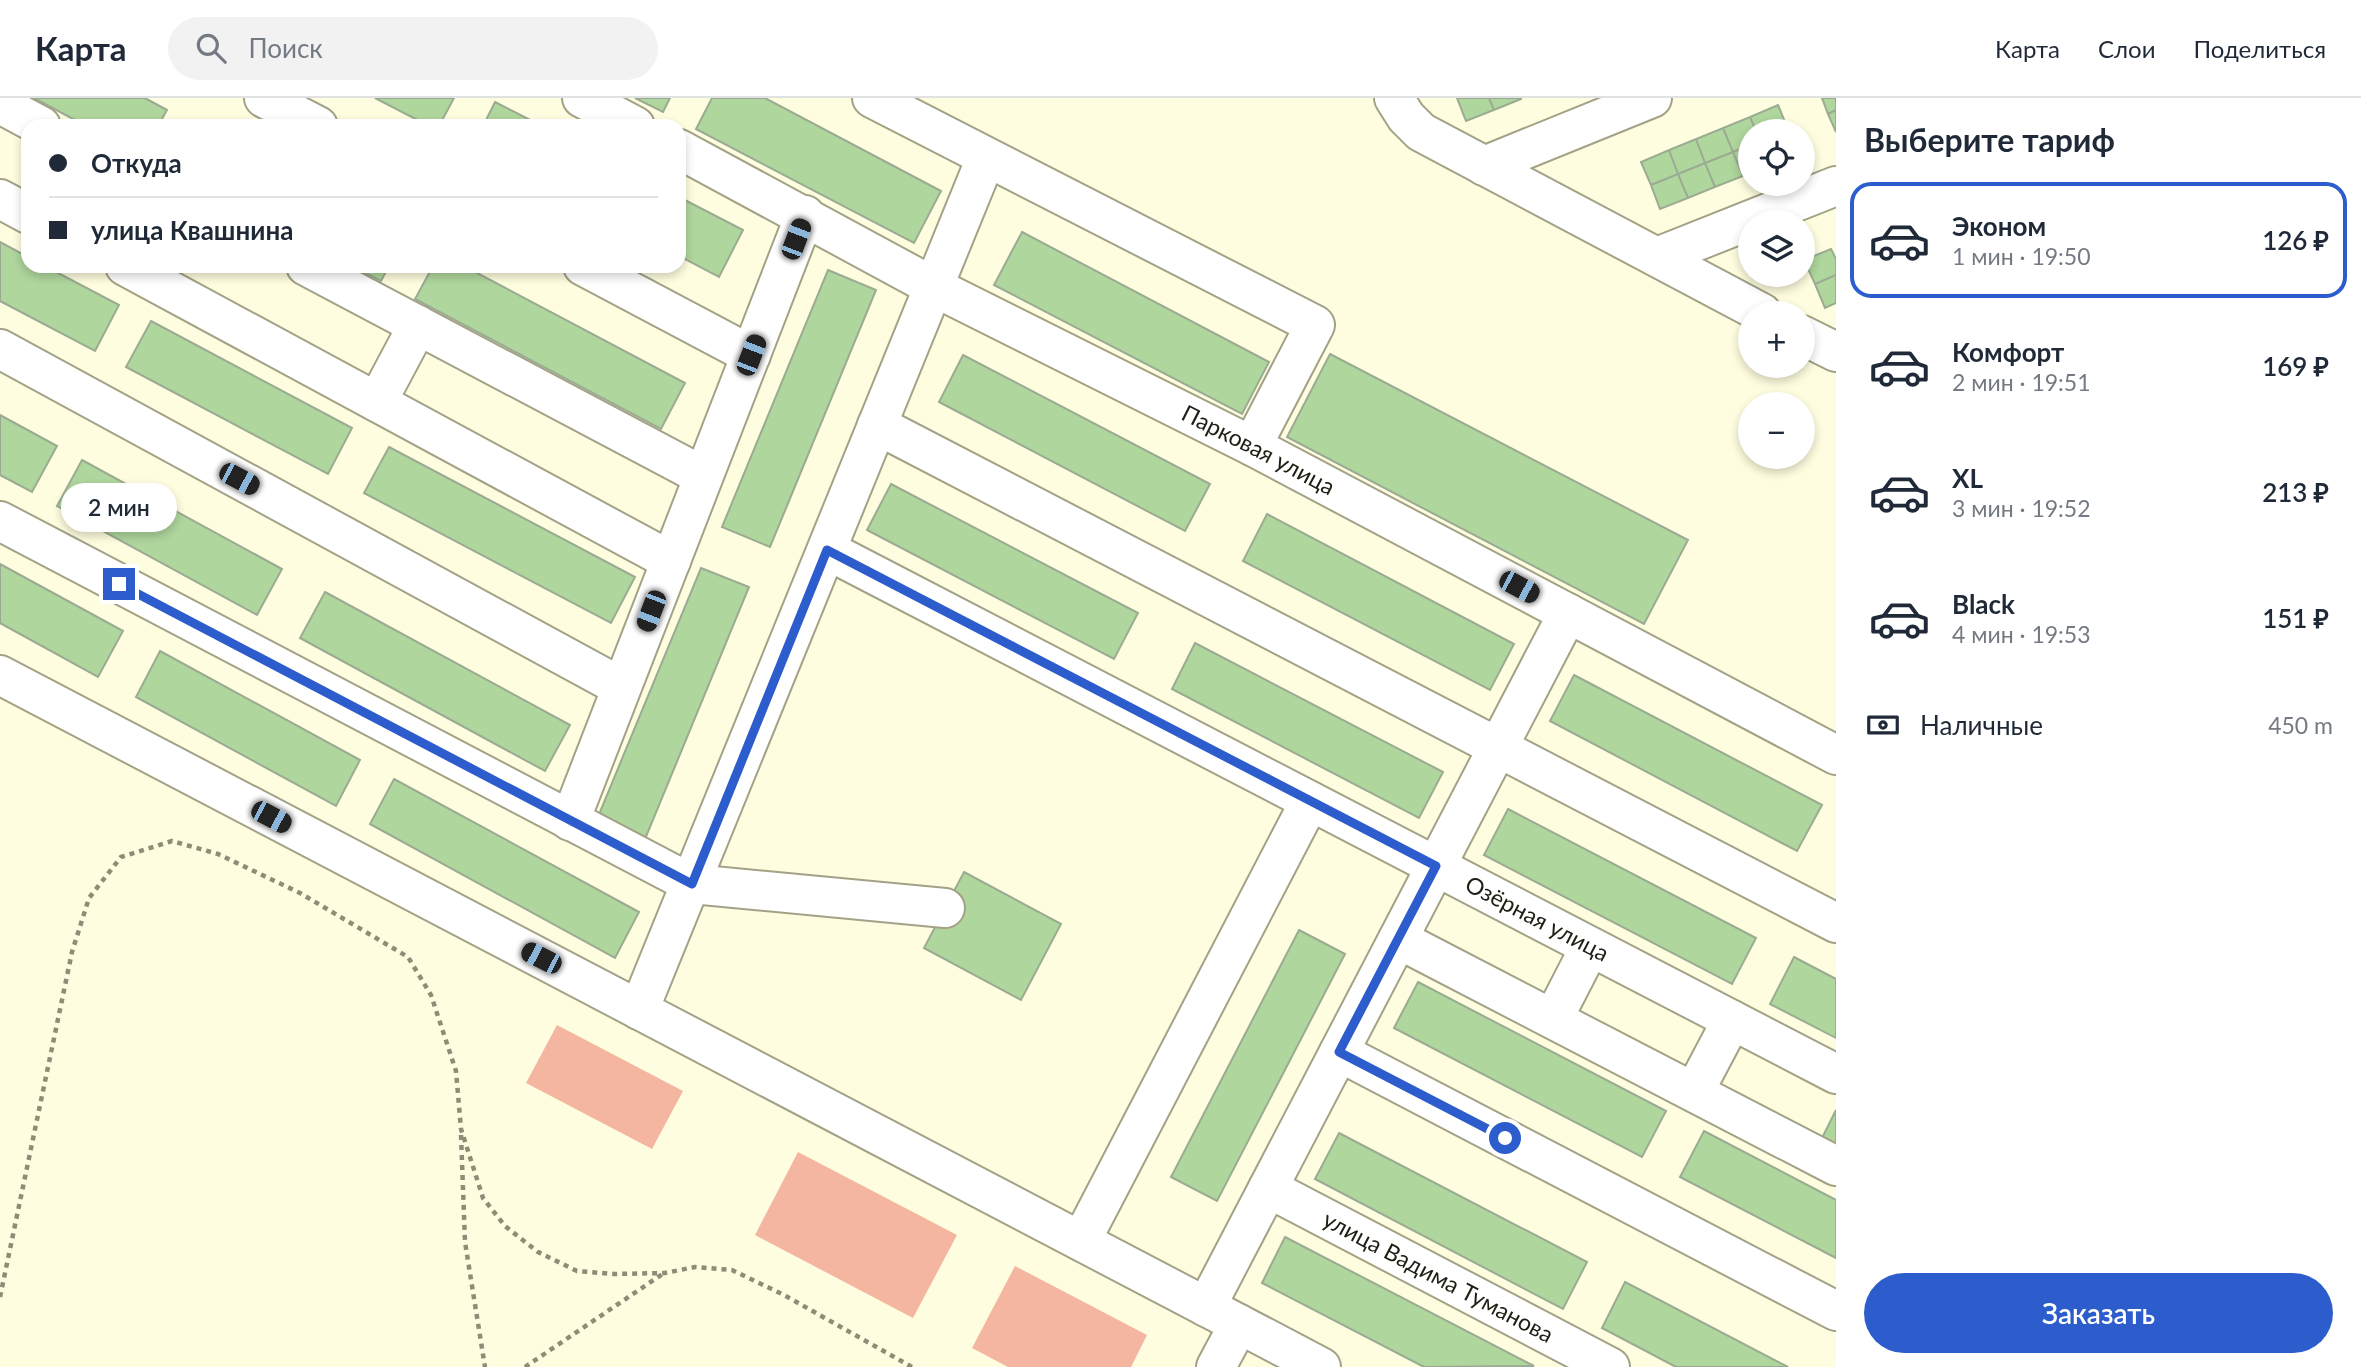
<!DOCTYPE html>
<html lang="ru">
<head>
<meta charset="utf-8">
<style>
  :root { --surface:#fff; --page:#f2f2f3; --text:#1f2937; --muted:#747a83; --line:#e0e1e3; --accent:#2d5dcc }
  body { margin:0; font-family:Lato,sans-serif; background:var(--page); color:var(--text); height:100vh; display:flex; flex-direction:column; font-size:26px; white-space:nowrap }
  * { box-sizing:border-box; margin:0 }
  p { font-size:23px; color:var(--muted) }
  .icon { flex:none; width:38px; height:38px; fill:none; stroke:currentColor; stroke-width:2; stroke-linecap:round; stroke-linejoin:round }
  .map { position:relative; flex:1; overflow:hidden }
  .sheet { display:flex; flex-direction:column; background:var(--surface); width:525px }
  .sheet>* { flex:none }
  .top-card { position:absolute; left:21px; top:21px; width:665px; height:154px; border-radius:21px; box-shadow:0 4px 10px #0003; display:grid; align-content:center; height:154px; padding:0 28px; background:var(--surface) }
  .buttons { position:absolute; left:1738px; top:21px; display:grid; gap:14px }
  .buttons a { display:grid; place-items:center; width:77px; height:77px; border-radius:50%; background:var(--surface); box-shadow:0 4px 10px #0003; font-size:35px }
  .end { position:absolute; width:32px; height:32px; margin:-16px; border:9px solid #2d5dcc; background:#fff; box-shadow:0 0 0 4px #fff }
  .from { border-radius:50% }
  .bubble { position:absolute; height:49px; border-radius:24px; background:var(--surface); box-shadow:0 4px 10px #0003; font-size:23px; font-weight:600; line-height:49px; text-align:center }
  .car { position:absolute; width:21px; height:42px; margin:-21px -10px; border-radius:9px; box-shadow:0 0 5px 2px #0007; background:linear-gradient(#222 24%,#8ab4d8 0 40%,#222 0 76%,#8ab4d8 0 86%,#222 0) }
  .top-card b { display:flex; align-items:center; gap:24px; height:66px; font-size:26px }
  .top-card b+b { border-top:2px solid var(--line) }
  .top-card i { width:18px; height:18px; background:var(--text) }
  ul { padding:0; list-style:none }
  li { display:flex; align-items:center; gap:21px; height:116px; margin:0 14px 10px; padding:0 14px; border:4px solid transparent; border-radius:21px }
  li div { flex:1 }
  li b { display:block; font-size:26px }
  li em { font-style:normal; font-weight:600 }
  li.active { border-color:var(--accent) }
  li>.icon { width:63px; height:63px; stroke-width:1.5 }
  h2 { padding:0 28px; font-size:32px; line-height:84px }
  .pay { display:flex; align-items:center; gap:18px; height:77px; padding:0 28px; font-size:26px }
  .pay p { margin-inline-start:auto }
  .button { display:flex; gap:14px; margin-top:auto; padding:14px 28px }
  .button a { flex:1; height:80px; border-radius:42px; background:var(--accent); color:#fff; font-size:28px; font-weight:600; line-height:80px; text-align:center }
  header { display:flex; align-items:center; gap:42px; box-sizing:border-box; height:98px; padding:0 35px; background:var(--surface); border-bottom:2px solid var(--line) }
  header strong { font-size:33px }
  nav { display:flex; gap:38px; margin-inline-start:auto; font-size:24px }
  .search { width:490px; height:63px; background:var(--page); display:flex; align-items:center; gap:18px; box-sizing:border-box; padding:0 24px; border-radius:38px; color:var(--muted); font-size:26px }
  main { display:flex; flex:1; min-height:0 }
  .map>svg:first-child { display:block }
</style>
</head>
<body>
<header>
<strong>Карта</strong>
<div class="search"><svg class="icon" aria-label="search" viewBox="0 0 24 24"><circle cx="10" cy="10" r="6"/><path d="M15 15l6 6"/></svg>Поиск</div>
<nav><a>Карта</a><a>Слои</a><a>Поделиться</a></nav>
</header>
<main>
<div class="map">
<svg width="1836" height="1269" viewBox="0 0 1836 1269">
  <rect width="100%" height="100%" fill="#fefddf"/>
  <path fill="#f4b6a0" d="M557,927L683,993L652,1051L526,985Z
    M798,1054L957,1137L913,1220L755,1137Z
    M1015,1168L1147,1237L1131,1269H1008L972,1250Z"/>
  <path fill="#afd69d" stroke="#9bab93" stroke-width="2" d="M34,0H145L167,12L158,28H86Z
    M375,0H454L439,28H429Z
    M635,0H670L663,14Z
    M712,0H765L941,93L914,145L696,31Z
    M1457,0H1489L1494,12L1466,23Z
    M1489,0H1521V1L1494,12Z
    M1822,0H1836V12L1828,16Z
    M495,4L542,28H483Z
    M1778,7L1788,31L1756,33L1750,19Z
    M1836,12V34L1828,16Z
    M1750,19L1756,33H1750V47L1733,54L1723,30Z
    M1723,30L1733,54L1705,65L1696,41Z
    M1696,41L1705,65L1678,76L1669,52Z
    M1750,47V75L1743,78L1733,54Z
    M1669,52L1678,76L1651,87L1641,64Z
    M1733,54L1743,78L1715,89L1705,65Z
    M1705,65L1715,89L1688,100L1678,76Z
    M1678,76L1688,100L1660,111L1651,87Z
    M679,99L743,132L719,179L679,158Z
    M1022,134L1269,264L1242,316L994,187Z
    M0,144L28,159V168H45L119,207L95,253L0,203Z
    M1831,151L1836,161V177L1815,186L1804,162Z
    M352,168H389L381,183Z
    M433,168H464L685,285L661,331L415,201Z
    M828,172L876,192L770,449L722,429Z
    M1836,177V205L1825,210L1815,186Z
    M151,223L352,330L328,376L126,269Z
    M1330,256L1688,442L1644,526L1287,339Z
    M963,257L1210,386L1185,433L939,304Z
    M0,317L57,348L32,394L0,377Z
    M389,349L635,479L611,525L364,395Z
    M82,362L282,471L257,517L57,408Z
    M891,386L1138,515L1114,561L867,432Z
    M1267,416L1514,546L1490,592L1243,463Z
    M0,466L123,533L98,579L0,525Z
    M701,470L749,489L643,746L595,726Z
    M325,494L570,627L545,673L300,540Z
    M1195,545L1443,674L1419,720L1172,591Z
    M160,553L360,662L336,708L136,599Z
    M1574,577L1822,707L1797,753L1550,623Z
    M394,681L639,814L615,860L370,726Z
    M1508,711L1756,840L1732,886L1484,757Z
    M964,774L1061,826L1021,902L924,850Z
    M1299,832L1345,856L1217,1103L1171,1079Z
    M1794,859L1836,881V940L1770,906Z
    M1418,884L1666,1013L1642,1059L1394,930Z
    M1836,1012V1050L1821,1042Z
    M1704,1033L1836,1102V1160L1680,1079Z
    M1339,1035L1587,1164L1563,1211L1315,1081Z
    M1285,1139L1534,1268L1424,1269L1262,1185Z
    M1625,1184L1788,1269H1676L1602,1230Z"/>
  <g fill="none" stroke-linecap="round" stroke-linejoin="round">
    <defs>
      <g id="minor">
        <path d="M264,0L318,28"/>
        <path d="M582,0L635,28"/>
        <path d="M872,0L1315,227L1252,348"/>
        <path d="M1394,0L1406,19L1421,34L1762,215"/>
        <path d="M0,6L41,28"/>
        <path id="s1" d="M679,51L934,189L1252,348L1836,657"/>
        <path d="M1484,68L1652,0"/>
        <path d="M0,101L28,116"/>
        <path d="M1657,159L1836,88"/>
        <path d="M125,168L671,463"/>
        <path d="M306,168L703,378"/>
        <path d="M583,168L751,257"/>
        <path d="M1802,237L1836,254"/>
        <path d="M0,251L621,589"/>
        <path d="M377,304L418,227"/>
        <path d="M877,327L1836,825"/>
        <path d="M0,423L692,786L945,810"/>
        <path id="s2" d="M827,452L1836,976"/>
        <path d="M0,577L1321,1269"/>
        <path d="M570,723L805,117"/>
        <path d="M1398,841L1836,1068"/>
        <path d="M639,912L986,60"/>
        <path d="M1553,921L1590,849"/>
        <path d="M1339,954L1836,1213"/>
        <path d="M1694,994L1732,922"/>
        <path id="s3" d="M1268,1090L1610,1269"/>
        <path d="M1081,1143L1310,703"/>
        <path d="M1206,1209L1568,515"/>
        <path d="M1216,1269L1239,1226"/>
      </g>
    </defs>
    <use href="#minor" stroke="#a3a286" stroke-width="42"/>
    <path stroke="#8c8c77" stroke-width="4.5" stroke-dasharray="5 5" stroke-linecap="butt" d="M461,1037L465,1144L485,1269
      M0,1199L72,854L89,800L121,759L172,743L218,756L300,795L408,859L431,897L456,973L461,1031L483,1100L505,1128L538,1154L577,1173L614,1176L665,1175L695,1169L732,1172L784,1197L912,1269
      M525,1269L664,1175"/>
    <use href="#minor" stroke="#fff" stroke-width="38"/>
  </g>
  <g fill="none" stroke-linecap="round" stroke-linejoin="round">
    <path stroke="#2d5dcc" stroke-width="9" d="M119,486L692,786L827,452L1436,768L1339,954L1505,1040"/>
  </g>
  <g text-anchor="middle" stroke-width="5" stroke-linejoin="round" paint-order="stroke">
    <g font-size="23" fill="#1e1e13" stroke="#fff">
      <text dy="8" stroke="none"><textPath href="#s1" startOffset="653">Парковая улица</textPath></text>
      <text dy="8" stroke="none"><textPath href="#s2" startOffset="800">Озёрная улица</textPath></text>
      <text dy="8" stroke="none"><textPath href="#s3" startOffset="192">улица Вадима Туманова</textPath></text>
    </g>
  </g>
</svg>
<div class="buttons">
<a><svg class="icon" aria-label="locate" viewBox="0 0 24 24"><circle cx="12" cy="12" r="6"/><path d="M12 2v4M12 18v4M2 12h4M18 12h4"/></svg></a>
<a><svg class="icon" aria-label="layers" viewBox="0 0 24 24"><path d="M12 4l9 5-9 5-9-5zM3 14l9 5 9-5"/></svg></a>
<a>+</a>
<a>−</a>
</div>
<i class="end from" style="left:1505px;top:1040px"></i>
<i class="end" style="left:119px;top:486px"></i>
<div class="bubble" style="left:61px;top:385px;width:116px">2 мин</div>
<i class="car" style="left:796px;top:141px;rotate:21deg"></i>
<i class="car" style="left:751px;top:257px;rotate:21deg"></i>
<i class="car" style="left:239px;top:381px;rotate:118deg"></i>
<i class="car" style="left:1519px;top:489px;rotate:118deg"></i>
<i class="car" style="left:651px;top:513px;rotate:201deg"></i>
<i class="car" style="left:271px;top:719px;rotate:118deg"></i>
<i class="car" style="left:541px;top:860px;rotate:297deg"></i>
<div class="top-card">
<b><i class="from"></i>Откуда</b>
<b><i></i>улица Квашнина</b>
</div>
</div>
<section class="sheet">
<h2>Выберите тариф</h2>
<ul>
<li class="active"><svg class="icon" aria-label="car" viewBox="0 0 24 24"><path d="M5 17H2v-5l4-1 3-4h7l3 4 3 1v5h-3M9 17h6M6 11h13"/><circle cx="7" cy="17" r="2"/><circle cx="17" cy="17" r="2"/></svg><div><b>Эконом</b><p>1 мин · 19:50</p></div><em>126 ₽</em></li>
<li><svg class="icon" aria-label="car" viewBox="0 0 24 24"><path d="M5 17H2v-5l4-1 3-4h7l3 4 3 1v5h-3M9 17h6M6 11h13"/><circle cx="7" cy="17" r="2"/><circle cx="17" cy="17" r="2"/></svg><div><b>Комфорт</b><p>2 мин · 19:51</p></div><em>169 ₽</em></li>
<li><svg class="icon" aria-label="car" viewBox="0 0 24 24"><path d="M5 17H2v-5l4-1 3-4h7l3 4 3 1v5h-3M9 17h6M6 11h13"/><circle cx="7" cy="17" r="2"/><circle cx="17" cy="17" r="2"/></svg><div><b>XL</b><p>3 мин · 19:52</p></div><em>213 ₽</em></li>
<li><svg class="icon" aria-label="car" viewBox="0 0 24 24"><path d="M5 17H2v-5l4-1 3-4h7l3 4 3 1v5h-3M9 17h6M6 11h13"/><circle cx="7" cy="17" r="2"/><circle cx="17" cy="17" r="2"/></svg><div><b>Black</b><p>4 мин · 19:53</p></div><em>151 ₽</em></li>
</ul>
<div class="pay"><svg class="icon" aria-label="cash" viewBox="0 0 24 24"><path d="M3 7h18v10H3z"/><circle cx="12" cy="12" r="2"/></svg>Наличные<p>450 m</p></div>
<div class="button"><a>Заказать</a></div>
</section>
</main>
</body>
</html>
